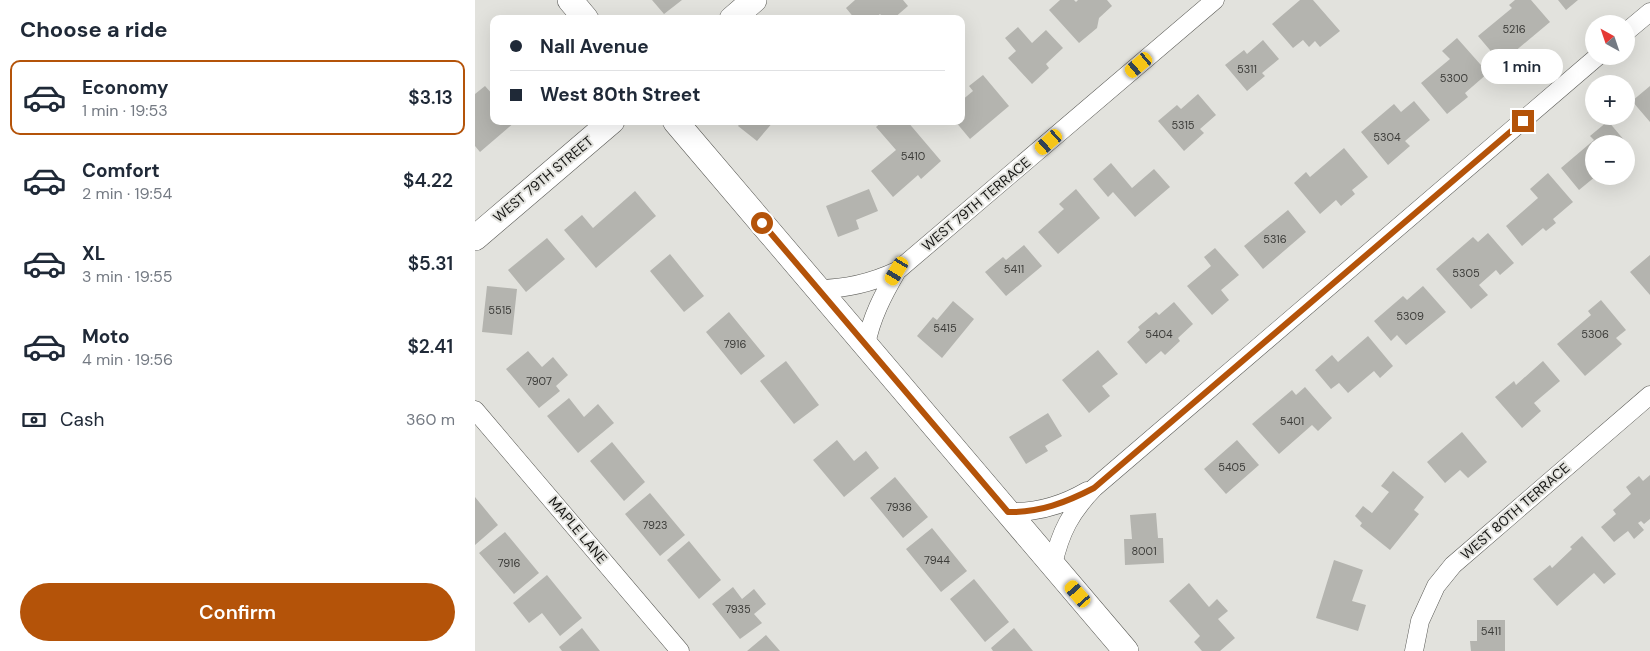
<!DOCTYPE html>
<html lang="en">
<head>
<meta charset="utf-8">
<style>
  :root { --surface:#fff; --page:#f6f6f7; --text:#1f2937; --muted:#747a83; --line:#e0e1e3; --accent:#b45309 }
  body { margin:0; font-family:"DM Sans",sans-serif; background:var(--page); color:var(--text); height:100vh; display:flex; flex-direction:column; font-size:19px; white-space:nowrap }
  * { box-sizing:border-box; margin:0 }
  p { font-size:16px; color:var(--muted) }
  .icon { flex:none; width:28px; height:28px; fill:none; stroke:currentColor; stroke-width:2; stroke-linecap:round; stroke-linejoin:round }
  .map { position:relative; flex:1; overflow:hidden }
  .details { display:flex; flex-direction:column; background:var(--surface); width:475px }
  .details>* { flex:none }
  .banner { position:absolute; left:15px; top:15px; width:475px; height:110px; border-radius:10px; box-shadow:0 5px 20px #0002; display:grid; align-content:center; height:110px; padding:0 20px; background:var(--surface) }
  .needle { width:32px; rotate:320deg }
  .fabs { position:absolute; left:1110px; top:15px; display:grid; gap:10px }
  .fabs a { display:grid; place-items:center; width:50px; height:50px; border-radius:50%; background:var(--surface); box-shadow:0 5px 20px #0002; font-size:25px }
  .end { position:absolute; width:22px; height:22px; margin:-11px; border:6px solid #b45309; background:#fff; box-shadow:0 0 0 2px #fff }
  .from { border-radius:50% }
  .bubble { position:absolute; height:35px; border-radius:18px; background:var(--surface); box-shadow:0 5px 20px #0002; font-size:16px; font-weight:600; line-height:35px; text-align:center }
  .car { position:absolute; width:15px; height:30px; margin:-15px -8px; border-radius:6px; box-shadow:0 0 4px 1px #0007; background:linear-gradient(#f5c518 24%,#345 0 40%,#f5c518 0 76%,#345 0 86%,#f5c518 0) }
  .banner b { display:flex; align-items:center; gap:18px; height:48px; font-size:19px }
  .banner b+b { border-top:1px solid var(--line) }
  .banner i { width:12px; height:12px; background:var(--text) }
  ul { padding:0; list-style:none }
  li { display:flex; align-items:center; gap:15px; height:75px; margin:0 10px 8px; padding:0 10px; border:2px solid transparent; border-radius:10px }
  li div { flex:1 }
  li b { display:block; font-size:19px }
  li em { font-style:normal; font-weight:600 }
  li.active { border-color:var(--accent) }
  li>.icon { width:45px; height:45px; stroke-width:1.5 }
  h2 { padding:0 20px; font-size:22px; line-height:60px }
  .pay { display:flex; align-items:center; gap:12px; height:55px; padding:0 20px; font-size:19px }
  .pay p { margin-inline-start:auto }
  .cta { display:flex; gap:10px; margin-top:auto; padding:10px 20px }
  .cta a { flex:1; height:58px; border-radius:30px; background:var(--accent); color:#fff; font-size:20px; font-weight:600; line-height:58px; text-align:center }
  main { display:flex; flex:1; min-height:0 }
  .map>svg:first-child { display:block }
</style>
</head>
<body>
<main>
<section class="details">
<h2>Choose a ride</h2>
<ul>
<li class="active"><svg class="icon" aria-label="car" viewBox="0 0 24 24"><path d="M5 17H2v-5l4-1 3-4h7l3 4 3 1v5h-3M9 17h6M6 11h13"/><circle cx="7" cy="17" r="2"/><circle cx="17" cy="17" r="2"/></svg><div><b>Economy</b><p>1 min · 19:53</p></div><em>$3.13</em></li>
<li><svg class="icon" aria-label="car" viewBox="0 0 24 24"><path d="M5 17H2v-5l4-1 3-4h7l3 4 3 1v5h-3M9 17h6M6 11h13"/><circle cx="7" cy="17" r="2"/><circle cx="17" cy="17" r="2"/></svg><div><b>Comfort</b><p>2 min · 19:54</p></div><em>$4.22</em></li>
<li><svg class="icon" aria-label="car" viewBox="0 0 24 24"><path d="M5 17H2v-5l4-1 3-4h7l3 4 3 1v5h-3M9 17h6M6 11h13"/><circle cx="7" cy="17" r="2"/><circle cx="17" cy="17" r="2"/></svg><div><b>XL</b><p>3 min · 19:55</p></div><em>$5.31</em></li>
<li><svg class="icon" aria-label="car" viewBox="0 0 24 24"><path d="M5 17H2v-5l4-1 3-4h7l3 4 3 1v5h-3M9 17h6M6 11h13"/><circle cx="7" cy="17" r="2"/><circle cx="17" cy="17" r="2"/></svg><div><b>Moto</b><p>4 min · 19:56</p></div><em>$2.41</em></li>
</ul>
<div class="pay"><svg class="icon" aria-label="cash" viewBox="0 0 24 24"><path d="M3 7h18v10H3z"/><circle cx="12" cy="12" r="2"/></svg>Cash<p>360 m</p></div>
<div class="cta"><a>Confirm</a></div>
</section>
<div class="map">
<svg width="1175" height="651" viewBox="0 0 1175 651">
  <rect width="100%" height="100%" fill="#e2e2dd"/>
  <path fill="#b4b4af" d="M177,0H207L189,14Z
    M380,0H428L433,6L418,19H410L405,14L399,19H380L371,8Z
    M585,0H599L601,2L603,0H632L637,6L624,18L622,28L604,43L574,10Z
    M825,0H838L865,31L845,47L840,41L834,47L828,40L818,48L797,24Z
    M1040,0H1056L1075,22L1026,63L1003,36L1037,8L1034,5Z
    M1083,0H1103L1091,10Z
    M543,27L557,43L571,30L588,48L571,64L574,68L557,84L533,58L541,51L530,38Z
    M982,38L1013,73L990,93L993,97L972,114L946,83L975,59L967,51Z
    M788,40L804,59L787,73L790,76L772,91L750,65L769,50L772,54Z
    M508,75L534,106L495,139L480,121H486V101L498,91L494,86Z
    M10,86L19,96V121H41L5,152L0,146V94Z
    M1175,86V122L1157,101Z
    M723,94L741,115L725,129L729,133L709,151L683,121L702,105L706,109Z
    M939,101L955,120L930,141L935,146L913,165L886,132L919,104L926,112Z
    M267,121H299L282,141L263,126Z
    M408,121H432L466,161L446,179L443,175L418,197L396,171L421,150L401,127Z
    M1133,121L1155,147L1151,150V144H1119V176H1121L1104,190L1086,168L1119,140L1115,136Z
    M869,148L893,177L877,190L880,194L866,206L861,200L845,214L819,183L831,172L835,177Z
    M636,163L657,188L679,169L695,187L660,217L638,192L633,197L618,179Z
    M1073,173L1098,202L1078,219L1081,223L1071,231L1068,228L1047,246L1031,226L1063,198L1055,189Z
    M394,189L403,211L381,220L384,229L363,237L351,206Z
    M601,189L625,218L583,254L563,232L589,209L584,204Z
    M160,191L181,216L121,268L89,230L107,215L118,228Z
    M813,210L831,232L788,269L769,246Z
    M1013,233L1039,263L1025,275L1021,270L1004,285L1013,295L996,309L961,269L998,237L1003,242Z
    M72,238L90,259L51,292L33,270Z
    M549,245L567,266L531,296L510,272L528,257L531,260Z
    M740,248L764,275L746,290L754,300L737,315L712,286L736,266L729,257Z
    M195,254L229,296L209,312L175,271Z
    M1175,255V295L1155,272Z
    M12,286L42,289L37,335L7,332Z
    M948,286L971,312L931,345L922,335L916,341L899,321L928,296L932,300Z
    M1126,300L1151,330L1141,338L1147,344L1110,376L1082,344L1116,315L1113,311Z
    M478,301L499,319L467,358L442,336L458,317L462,320Z
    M699,302L718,324L703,338L705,341L690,355L686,351L671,364L652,342L665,330L663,327L681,312L684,315Z
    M254,312L290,356L266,375L231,332Z
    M893,336L918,366L905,378L899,371L873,393L864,383L856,389L840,370L857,355L863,362Z
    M623,350L643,374L627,386L635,396L614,413L587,380Z
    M53,351L67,367L78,357L93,375L81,386L85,391L64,408L31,369Z
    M311,361L344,405L319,424L285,381Z
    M1068,361L1085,381L1059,403L1066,411L1047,428L1020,397L1039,381L1041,385Z
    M830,387L857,418L843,431L837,425L804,454L777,424L817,390L821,395Z
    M94,398L109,417L123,404L139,423L103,453L72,416Z
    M573,413L587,436L570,446L573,451L551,464L534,437Z
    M987,432L1012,462L993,478L985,470L970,483L952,462Z
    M362,440L379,461L391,451L404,468L369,497L338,460Z
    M762,440L784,465L751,494L729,469Z
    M137,442L170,482L149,501L115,461Z
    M918,471L949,497L939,510L944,514L915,550L885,526L887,523L880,516L888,506L897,513L914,492L906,486Z
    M1175,475V519L1169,524L1166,521L1163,523L1169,530L1159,539L1153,531L1139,542L1126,527L1141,514L1138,510L1156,494L1151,487L1164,476L1168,481Z
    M420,477L453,517L428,538L395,498Z
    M175,493L210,535L185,556L150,514Z
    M0,497L23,525L0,545Z
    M681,513L683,538H688L689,563L650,565L649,539H657L655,515Z
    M457,528L492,571L466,592L431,549Z
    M30,532L64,573L39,594L4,553Z
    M1107,536L1141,574L1129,584L1119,573L1082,606L1058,579L1075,565L1077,568L1097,549L1095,547Z
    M214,541L246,580L224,599L192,560Z
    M859,560L888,570L877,601L891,605L883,631L841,618Z
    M72,575L107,618L85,636L67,613L54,623L38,603Z
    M499,579L534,622L510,642L475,599Z
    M714,583L734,607L742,599L753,611L743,619L760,638L745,651H727L719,642L725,636L694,601Z
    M258,587L267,599L279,589L291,604L279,614L287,623L265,639L237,604Z
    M1002,620H1030V651H996L995,641H1002Z
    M107,628L125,651H87L84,647Z
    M539,628L558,651H518L516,648Z
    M291,635L305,651H272Z"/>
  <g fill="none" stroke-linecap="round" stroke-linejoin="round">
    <defs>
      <path id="street" d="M1151,32L1175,12
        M343,289C372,289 396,283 422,271L740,0
        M391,345C396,318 408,295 422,271
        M0,410L205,651
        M533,512C561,513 588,505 612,491
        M578,565C585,532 596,512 619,488L1123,56
        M939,651L945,621L961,586L978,565L1175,395"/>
      <path id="secondary" d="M95,0L111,19
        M257,19L279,0
        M200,121L651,651
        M0,238L137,121"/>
    </defs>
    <use href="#street" stroke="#595955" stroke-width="19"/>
    <use href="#secondary" stroke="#595955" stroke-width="26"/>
    <use href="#street" stroke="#fff" stroke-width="18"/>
    <use href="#secondary" stroke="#fff" stroke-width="25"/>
  </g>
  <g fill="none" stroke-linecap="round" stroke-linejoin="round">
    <path stroke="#b45309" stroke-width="6" d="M287,223L533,512C564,513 592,502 619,488L1048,121"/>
  </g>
  <g text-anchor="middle" stroke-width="4" stroke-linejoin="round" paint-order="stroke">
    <g font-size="11" fill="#3c3c39">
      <text x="1039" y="33">5216</text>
      <text x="772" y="73">5311</text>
      <text x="979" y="82">5300</text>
      <text x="708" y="129">5315</text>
      <text x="912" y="141">5304</text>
      <text x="438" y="160">5410</text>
      <text x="800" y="243">5316</text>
      <text x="539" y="273">5411</text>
      <text x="991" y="277">5305</text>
      <text x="25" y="314">5515</text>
      <text x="935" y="320">5309</text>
      <text x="470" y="332">5415</text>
      <text x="684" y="338">5404</text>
      <text x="1120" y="338">5306</text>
      <text x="260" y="348">7916</text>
      <text x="64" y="385">7907</text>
      <text x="817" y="425">5401</text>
      <text x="757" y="471">5405</text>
      <text x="424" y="511">7936</text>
      <text x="180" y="529">7923</text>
      <text x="669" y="555">8001</text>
      <text x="462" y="564">7944</text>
      <text x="34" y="567">7916</text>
      <text x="263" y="613">7935</text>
      <text x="1016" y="635">5411</text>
    </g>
    <g font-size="14" fill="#141412" stroke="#e2e2dd">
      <text transform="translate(68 179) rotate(-40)" y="5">WEST 79TH STREET</text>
      <text transform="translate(501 204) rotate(-40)" y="5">WEST 79TH TERRACE</text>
      <text transform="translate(1040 511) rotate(-41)" y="5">WEST 80TH TERRACE</text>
      <text transform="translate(103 530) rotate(50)" y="5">MAPLE LANE</text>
    </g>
  </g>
</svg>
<div class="fabs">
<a><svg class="needle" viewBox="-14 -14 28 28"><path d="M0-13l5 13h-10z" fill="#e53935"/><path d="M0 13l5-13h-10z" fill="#747a83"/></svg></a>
<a>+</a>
<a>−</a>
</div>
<i class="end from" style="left:287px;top:223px"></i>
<i class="end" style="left:1048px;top:121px"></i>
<div class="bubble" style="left:1006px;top:49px;width:82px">1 min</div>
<i class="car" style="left:664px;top:65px;rotate:230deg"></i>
<i class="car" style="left:574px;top:142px;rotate:229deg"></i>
<i class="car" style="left:422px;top:271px;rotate:211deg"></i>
<i class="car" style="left:603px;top:594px;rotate:319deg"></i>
<div class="banner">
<b><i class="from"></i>Nall Avenue</b>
<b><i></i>West 80th Street</b>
</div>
</div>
</main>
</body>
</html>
